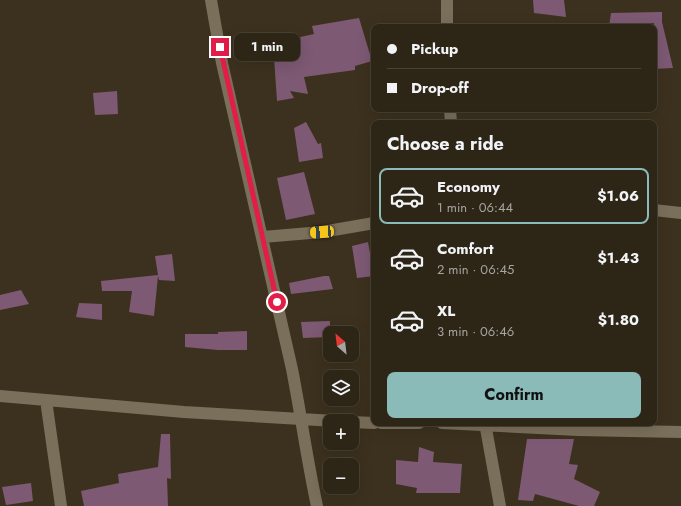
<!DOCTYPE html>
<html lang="en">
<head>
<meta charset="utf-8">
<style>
  :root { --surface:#2d2516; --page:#393123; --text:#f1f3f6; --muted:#a7a5a1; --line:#484235; --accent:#8bbbb9 }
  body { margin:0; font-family:Jost,sans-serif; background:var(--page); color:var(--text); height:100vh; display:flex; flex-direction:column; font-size:15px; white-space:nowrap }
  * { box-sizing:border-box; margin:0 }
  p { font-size:13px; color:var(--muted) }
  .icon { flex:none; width:22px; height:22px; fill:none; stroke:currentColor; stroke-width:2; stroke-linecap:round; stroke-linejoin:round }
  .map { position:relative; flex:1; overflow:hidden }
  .drawer { position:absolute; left:371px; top:120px; width:286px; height:306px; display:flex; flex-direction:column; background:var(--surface); border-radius:8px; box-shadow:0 4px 16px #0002,0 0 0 1px var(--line) }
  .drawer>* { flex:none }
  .hud { position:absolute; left:371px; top:24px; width:286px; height:88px; border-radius:8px; box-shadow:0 4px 16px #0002,0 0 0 1px var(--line); display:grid; align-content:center; height:88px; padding:0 16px; background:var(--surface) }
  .needle { width:26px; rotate:332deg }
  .fabs { position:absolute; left:323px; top:326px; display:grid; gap:8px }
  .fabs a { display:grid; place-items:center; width:36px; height:36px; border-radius:8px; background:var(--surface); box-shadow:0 4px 16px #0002,0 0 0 1px var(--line); font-size:20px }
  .end { position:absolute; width:18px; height:18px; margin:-9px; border:5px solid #e11d48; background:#fff; box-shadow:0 0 0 2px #fff }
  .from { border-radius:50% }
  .bubble { position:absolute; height:28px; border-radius:8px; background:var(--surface); box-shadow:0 4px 16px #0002,0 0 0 1px var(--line); font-size:13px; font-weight:700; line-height:28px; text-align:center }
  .car { position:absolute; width:12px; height:24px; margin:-12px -6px; border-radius:5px; box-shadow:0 0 3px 1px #0007; background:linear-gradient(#f5c518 24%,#345 0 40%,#f5c518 0 76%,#345 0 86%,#f5c518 0) }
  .hud b { display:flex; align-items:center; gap:14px; height:38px; font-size:15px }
  .hud b+b { border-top:1px solid var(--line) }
  .hud i { width:10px; height:10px; background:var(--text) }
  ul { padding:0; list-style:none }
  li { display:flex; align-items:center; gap:12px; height:56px; margin:0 8px 6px; padding:0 8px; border:2px solid transparent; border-radius:8px }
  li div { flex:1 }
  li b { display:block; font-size:15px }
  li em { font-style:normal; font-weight:700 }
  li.active { border-color:var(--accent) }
  li>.icon { width:36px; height:36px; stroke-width:1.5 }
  h2 { padding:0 16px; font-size:18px; line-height:48px }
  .button { display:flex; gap:8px; margin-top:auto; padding:8px 16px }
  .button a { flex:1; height:46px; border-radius:8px; background:var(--accent); color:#111; font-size:16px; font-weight:700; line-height:46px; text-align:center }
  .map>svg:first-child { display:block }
</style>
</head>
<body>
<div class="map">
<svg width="681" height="506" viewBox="0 0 681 506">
  <rect width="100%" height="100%" fill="#3c311e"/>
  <path fill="#7d5974" d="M533,0H564L566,17L534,13Z
    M659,12H662V22L673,68L654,69V23L609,27L611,13Z
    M359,18L372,61L355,66V70L304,77L308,94L290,91L294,98L277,101L273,43L314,34L312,26Z
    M117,91L118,114L95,115L93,93Z
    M306,122L318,144L321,143L323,158L299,162L294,128Z
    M304,172L315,214L286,220L277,178Z
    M368,242L374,276L357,278L352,246Z
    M172,254L175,281L159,280L158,276L154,316L129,312L132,291H102L101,281L158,275L155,256Z
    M324,276H329L333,289L291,294L289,283Z
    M21,290L29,304L0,310V295Z
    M79,303L102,304V320L76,317Z
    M330,321V337L303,338L301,322Z
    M247,331V350H218L185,347V334H218V332Z
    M161,434H170L171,479L167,478L168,506H84L81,491L119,483L118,474L158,467Z
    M527,439H574L569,464L578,465L574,479L600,492L594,506H579L535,494L533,501L518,500Z
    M419,447L434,452L433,462L462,464L460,493H416L417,488L396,484V460L418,462Z
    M31,483L33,501L6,505L2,487Z"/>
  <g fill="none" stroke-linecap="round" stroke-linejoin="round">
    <path stroke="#7a6f5a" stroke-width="12" d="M211,0L222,63L292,369C301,415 307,460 317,506
      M447,0V27
      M450,109L451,123
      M654,210L681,213
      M263,237L322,232L374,223
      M0,396L184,412L335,421
      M46,400L61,506
      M352,422L374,423
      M381,423H419
      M442,423L578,430L681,432
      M485,423L500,506"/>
  </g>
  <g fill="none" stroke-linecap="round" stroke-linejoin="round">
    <path stroke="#e11d48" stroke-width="5" d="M220,47L277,302"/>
  </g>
</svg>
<div class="fabs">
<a><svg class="needle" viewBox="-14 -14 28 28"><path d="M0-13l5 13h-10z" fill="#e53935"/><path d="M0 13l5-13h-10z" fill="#a7a5a1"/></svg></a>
<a><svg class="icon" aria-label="layers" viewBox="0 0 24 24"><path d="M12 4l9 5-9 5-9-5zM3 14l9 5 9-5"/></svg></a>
<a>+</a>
<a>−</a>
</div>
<i class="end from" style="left:277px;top:302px"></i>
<i class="end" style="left:220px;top:47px"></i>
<div class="bubble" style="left:234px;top:33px;width:66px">1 min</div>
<i class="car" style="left:322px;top:232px;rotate:266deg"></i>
<div class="hud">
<b><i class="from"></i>Pickup</b>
<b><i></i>Drop-off</b>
</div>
<section class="drawer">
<h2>Choose a ride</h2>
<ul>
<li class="active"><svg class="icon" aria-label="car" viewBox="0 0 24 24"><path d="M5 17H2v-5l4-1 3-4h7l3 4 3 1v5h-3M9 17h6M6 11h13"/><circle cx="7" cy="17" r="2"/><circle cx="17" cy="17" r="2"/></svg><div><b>Economy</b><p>1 min · 06:44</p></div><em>$1.06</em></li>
<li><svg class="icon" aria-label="car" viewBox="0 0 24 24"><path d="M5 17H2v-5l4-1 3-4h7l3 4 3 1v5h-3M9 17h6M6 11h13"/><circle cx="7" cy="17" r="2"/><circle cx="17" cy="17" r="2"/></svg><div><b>Comfort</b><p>2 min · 06:45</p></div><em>$1.43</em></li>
<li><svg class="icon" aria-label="car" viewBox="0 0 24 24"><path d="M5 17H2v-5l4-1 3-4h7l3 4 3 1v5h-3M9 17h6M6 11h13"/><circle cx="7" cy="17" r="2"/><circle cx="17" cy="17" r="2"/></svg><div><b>XL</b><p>3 min · 06:46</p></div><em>$1.80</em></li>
</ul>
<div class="button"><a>Confirm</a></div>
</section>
</div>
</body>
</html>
